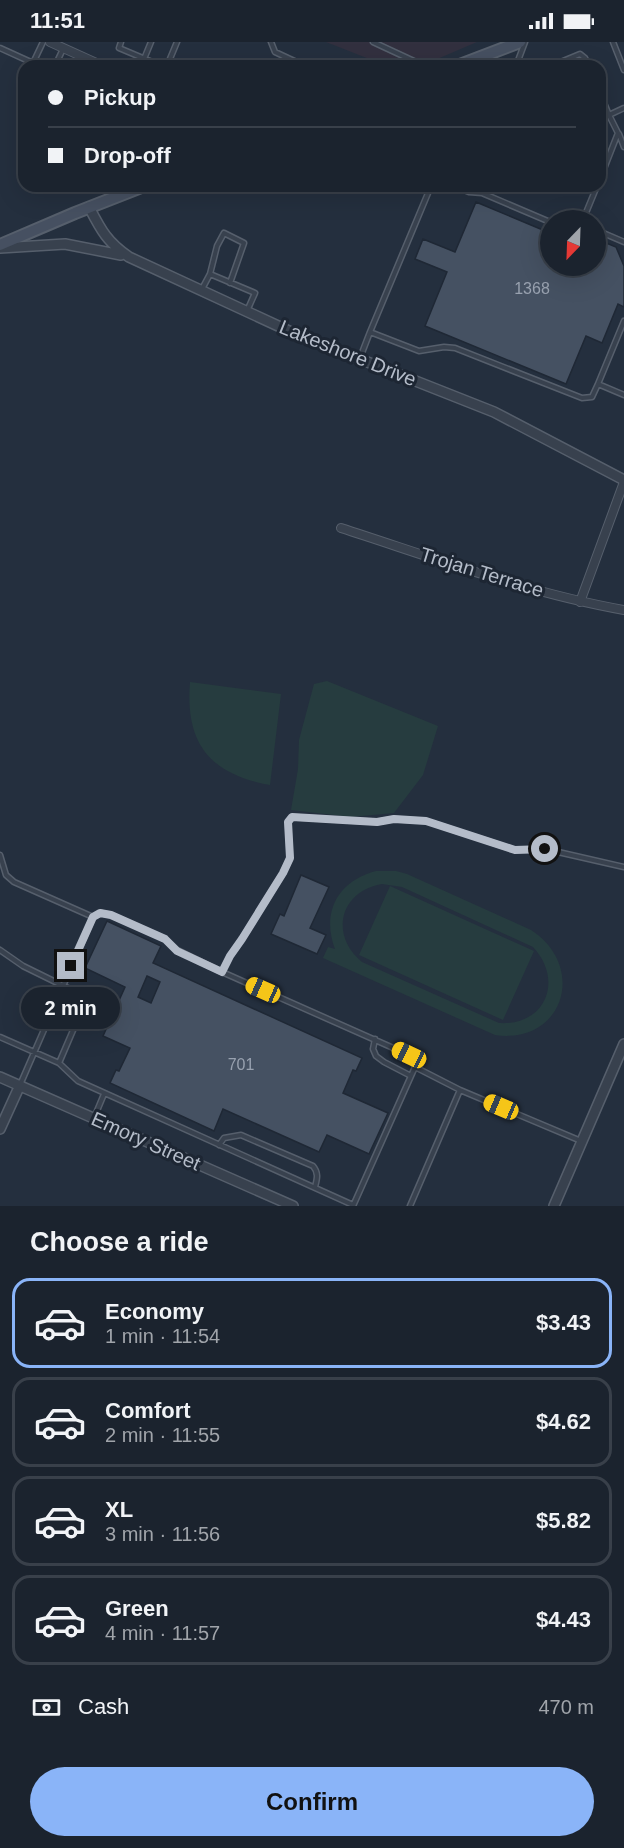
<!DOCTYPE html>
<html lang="en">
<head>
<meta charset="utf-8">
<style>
  :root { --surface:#1b232e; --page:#282f3a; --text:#f1f3f6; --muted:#a0a4aa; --line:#39404a; --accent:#8ab4f8 }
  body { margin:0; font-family:Helvetica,sans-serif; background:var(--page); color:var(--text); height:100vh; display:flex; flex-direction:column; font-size:22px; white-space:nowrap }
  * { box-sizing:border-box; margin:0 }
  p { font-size:20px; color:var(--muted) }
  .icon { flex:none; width:33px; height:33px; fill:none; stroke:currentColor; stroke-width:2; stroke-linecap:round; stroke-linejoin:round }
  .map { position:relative; height:1164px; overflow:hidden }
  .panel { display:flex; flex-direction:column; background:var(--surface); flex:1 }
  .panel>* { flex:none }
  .guide { position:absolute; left:18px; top:18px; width:588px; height:132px; border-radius:18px; box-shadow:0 6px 24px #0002,0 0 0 2px var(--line); display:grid; align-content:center; height:132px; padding:0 30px; background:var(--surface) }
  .needle { width:39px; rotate:203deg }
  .fabs { position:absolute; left:540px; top:168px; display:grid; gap:12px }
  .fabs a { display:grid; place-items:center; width:66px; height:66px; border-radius:50%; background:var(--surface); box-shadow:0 6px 24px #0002,0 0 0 2px var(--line); font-size:30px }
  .end { position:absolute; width:27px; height:27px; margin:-14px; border:8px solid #b4bcc9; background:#111; box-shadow:0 0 0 3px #111 }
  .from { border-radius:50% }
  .bubble { position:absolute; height:42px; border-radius:21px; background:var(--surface); box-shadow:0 6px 24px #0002,0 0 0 2px var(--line); font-size:20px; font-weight:800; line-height:42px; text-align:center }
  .car { position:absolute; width:18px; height:36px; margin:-18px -9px; border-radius:8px; box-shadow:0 0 4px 2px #0007; background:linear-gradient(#f5c518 24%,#345 0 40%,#f5c518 0 76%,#345 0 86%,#f5c518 0) }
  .guide b { display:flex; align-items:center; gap:21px; height:57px; font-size:22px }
  .guide b+b { border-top:2px solid var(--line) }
  .guide i { width:15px; height:15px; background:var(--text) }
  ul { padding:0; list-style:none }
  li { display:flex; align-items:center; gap:18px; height:90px; margin:0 12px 9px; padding:0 18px; border:3px solid var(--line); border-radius:18px }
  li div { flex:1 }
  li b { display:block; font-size:22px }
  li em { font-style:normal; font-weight:800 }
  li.selected { border-color:var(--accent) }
  li>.icon { width:54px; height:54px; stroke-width:1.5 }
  h2 { padding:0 30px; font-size:27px; line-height:72px }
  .pay { display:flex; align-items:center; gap:15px; height:66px; padding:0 30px; font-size:22px }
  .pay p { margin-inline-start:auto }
  .cta { display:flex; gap:12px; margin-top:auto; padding:12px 30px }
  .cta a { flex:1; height:69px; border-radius:36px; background:var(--accent); color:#111; font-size:24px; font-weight:800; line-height:69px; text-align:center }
  .status { display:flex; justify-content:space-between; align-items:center; height:42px; padding:0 30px; background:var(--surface); direction:ltr }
  .status svg { height:16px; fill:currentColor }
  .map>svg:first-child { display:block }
</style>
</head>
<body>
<div class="status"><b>11:51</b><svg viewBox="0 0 49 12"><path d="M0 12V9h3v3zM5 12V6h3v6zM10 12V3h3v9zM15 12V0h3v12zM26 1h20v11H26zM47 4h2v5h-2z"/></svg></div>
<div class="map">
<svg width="624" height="1164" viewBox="0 0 624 1164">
  <rect width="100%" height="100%" fill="#242f3e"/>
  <path fill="#32303f" d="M326,0H477L421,24H387Z"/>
  <path fill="#263c3f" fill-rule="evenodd" d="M327,639L438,684L423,733L394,771L351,775L291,768L298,727L299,698L314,642Z
    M190,640L281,652L270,743C210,732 185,702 190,640Z
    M376,829H396L407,832L531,888C588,925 563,1003 495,993L323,916L328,905L335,907C321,870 338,839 376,829ZM382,842L402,845L533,905C564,938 546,984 499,981L362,920C329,893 340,849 382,842Z
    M390,844L534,909L503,978L359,913Z"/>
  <path fill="#455162" stroke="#1f2835" stroke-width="1.5" fill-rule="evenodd" d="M476,160L550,191V224H596V206L599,198L616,205L624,224V265L618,262L602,301L586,294L566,342L425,284L447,230L415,217L423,197L455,210Z
    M301,833L329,845L310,886L326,893L317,912L271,892L280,872L284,874Z
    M107,879L161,904L153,921L362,1016L356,1029L353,1028L343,1051L388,1071L369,1112L327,1093L319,1110L223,1067L214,1089L110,1041L116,1028L119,1029L130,1006L103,994L125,945L85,926ZM147,934L160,940L151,961L138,955Z"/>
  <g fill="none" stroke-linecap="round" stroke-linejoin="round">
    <defs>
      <path id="service" d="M121,0L119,6L157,22
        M271,0L275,10L305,24
        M373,0L416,20L418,24
        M613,0L624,28
        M0,6L33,21L43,0
        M144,17L151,0
        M483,17L496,24
        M55,24L63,7
        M167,24L177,0
        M280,24L284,15
        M516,24L525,0
        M551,24L580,12L585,16L589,24
        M600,51L609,73L624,66
        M600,77L609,73L618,91L600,137
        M619,92L624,105
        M455,144L469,150L482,151L550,180
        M486,152L489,144
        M583,178L597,144
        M596,188L624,200
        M210,232L217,204L224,191L244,201L230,241
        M202,247L210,232L255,251L247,269
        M370,290L431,144
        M360,316L370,290L419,309L444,305L455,306L582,356L592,355L598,342L624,353
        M598,342L624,279
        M0,813L6,833L14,840L93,875
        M0,908L23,924L86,955V958L59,1021
        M222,930L409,1013L415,1025
        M0,995L59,1021L78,1039L353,1163
        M375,997L373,1007L376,1014L384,1020L411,1034
        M20,1043L93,875L101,871L111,873L165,897L177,908L222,930L230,914L242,897L283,831L290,816L288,780L292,775L377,780L394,777L426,779L515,808L545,807L624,825
        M94,1076L104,1052
        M219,1103L224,1096L241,1093L313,1124C319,1131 317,1137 315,1145
        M353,1164L415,1025L460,1048L581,1099
        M410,1164L460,1048"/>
      <path id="minor" d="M50,0L103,24
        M341,486C434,516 528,551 624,568
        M580,560L624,440"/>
      <path id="tertiary" d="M89,165C101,188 107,200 129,215L289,289L494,370L624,438
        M0,206L65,202L121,213
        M0,1035L293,1164
        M0,1087L20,1043
        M554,1164L624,1002"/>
      <path id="secondary" d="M457,24L520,0
        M0,203L75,171L144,144"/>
    </defs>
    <use href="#service" stroke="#565f6c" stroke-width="7"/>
    <use href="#minor" stroke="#565f6c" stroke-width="10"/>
    <use href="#tertiary" stroke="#565f6c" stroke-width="12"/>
    <use href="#secondary" stroke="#565f6c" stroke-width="14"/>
    <use href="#service" stroke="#38414e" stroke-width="4"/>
    <use href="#minor" stroke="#38414e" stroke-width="8"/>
    <use href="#tertiary" stroke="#38414e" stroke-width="9"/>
    <use href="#secondary" stroke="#465061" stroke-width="10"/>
  </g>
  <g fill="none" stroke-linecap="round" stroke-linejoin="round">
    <path stroke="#b4bcc9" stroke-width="8" d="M71,924L93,875L100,871L111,873L165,897L177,909L222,930L230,914L242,897L283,831L290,816L288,780L292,775L377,780L394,777L426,779L515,808L545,807"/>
  </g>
  <g text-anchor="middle" stroke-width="6" stroke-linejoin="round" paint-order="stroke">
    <g font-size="16" fill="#98a1af">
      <text x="532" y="252">1368</text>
      <text x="241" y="1028">701</text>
    </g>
    <g font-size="20" fill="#b4bcc9" stroke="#1d2633">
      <text transform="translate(348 311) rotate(22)" y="7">Lakeshore Drive</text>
      <text transform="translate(482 530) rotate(17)" y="7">Trojan Terrace</text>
      <text transform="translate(146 1099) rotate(24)" y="7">Emory Street</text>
    </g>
  </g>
</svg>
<div class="fabs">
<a><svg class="needle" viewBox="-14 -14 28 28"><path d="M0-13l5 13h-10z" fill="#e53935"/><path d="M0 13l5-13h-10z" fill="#a0a4aa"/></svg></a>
</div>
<i class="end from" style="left:545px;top:807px"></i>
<i class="end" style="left:71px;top:924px"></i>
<div class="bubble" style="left:21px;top:945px;width:99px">2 min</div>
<i class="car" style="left:263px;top:948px;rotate:294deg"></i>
<i class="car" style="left:409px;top:1013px;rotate:295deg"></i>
<i class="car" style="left:501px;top:1065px;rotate:293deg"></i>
<div class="guide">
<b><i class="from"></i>Pickup</b>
<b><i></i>Drop-off</b>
</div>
</div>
<section class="panel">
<h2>Choose a ride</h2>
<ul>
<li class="selected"><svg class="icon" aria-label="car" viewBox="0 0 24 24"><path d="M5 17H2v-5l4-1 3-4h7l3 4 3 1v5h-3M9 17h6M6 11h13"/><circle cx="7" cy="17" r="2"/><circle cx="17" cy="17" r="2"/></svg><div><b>Economy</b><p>1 min · 11:54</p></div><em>$3.43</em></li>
<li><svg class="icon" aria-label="car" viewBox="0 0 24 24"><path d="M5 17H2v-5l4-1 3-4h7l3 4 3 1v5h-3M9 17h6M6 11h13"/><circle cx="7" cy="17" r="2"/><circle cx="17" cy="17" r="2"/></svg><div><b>Comfort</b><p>2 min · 11:55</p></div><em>$4.62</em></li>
<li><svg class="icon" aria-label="car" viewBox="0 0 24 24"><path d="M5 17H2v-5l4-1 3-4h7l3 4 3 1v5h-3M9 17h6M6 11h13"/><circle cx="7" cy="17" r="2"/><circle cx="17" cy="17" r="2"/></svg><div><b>XL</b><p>3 min · 11:56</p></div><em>$5.82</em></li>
<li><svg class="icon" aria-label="car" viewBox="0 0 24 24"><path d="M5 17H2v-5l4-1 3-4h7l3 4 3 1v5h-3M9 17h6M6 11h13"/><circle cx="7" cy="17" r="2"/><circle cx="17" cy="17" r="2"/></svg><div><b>Green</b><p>4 min · 11:57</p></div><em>$4.43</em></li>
</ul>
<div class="pay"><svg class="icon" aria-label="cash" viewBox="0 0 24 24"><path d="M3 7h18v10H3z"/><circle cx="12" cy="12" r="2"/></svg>Cash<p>470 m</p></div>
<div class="cta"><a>Confirm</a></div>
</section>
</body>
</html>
